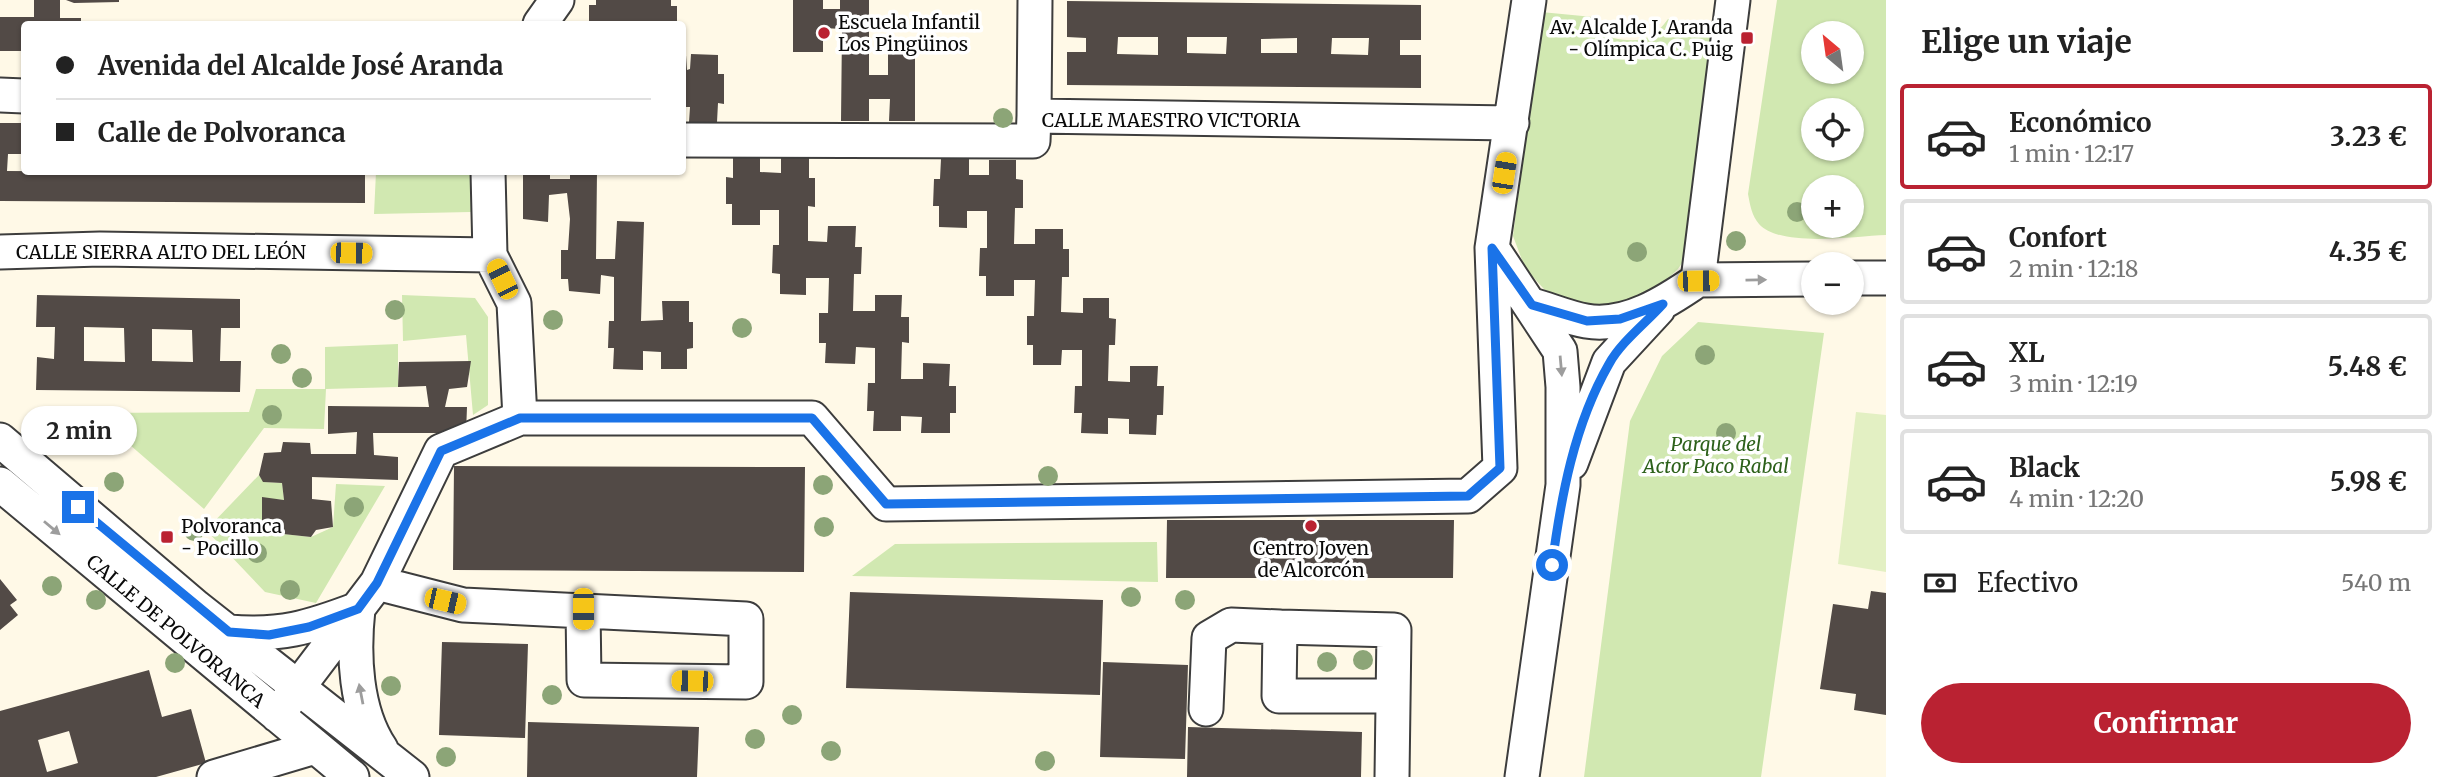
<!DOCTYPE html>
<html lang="es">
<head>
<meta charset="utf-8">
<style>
  :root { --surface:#fff; --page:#f2f2f2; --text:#222; --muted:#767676; --line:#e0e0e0; --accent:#ba2232 }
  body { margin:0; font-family:Merriweather,serif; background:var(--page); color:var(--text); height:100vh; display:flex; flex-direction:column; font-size:26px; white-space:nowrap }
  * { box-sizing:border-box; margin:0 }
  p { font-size:23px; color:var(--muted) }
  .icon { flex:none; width:38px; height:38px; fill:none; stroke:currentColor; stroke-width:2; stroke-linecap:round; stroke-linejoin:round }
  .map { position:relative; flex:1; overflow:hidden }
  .details { display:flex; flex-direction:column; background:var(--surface); width:560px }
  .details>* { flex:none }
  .banner { position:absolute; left:21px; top:21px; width:665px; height:154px; border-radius:7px; box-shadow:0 2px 5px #0004; display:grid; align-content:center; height:154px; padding:0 35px; background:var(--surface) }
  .needle { width:46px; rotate:331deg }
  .fabs { position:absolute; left:1801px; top:21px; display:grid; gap:14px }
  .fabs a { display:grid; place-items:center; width:63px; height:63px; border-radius:50%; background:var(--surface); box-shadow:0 2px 5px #0004; font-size:35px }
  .end { position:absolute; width:32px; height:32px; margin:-16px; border:9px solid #1a73e8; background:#fff; box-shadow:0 0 0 4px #fff }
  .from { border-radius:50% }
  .bubble { position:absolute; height:49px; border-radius:24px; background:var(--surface); box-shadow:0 2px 5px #0004; font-size:23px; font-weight:700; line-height:49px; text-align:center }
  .car { position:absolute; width:21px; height:42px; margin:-21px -10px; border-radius:9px; box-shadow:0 0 5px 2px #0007; background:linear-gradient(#f5c518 24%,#345 0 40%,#f5c518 0 76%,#345 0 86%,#f5c518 0) }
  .banner b { display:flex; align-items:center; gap:24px; height:66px; font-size:26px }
  .banner b+b { border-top:2px solid var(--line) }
  .banner i { width:18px; height:18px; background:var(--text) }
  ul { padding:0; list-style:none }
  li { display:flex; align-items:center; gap:21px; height:105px; margin:0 14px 10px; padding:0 21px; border:4px solid var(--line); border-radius:7px }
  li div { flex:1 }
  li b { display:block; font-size:26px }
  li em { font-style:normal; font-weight:700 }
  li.active { border-color:var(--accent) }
  li>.icon { width:63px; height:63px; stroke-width:1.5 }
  h2 { padding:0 35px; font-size:32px; line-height:84px }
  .pay { display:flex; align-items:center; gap:18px; height:77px; padding:0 35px; font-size:26px }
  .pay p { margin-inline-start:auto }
  .primary-button { display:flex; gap:14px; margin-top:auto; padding:14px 35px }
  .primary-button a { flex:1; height:80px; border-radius:42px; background:var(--accent); color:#fff; font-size:28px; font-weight:700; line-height:80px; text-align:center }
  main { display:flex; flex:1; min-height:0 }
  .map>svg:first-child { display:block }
</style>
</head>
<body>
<main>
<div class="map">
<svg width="1886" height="777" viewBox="0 0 1886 777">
  <rect width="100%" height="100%" fill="#fff9e7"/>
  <path fill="#d1e8b1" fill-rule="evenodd" d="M1777,0H1886V235C1854,236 1781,248 1759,224C1752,216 1750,205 1748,194ZM1852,33V72H1813V33ZM1852,110V149H1813V110ZM1813,187H1852V226H1813Z
    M1541,12L1593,17L1613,38C1638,43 1652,41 1668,19L1718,24L1686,257L1678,269L1655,291L1607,312L1552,298L1525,268L1513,236Z
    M376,172H470L471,212L374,214Z
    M402,295L475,298L488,317V405L473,415L466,335L403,341Z
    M1698,322L1824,333L1761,777H1584L1630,421L1662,356Z
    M398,344V387L326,389L324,429L264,428L204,509L93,413L249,412L256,389H325V347Z
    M259,475L264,482L282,483L284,500L262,498V524L279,527L283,534L311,537L333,527L336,484L385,486L316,603L265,592L206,530Z
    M1157,542L1158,582L852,576L895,544Z"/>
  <path fill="#e3f0c3" d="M1856,412L1886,415V572L1838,564Z"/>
  <path fill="#524a46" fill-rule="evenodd" d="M34,0H60V18H81V24H24V51H0V17H34Z
    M66,0H119V2L74,3Z
    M596,0H671V6H677V24H589V5H596Z
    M793,0H823V9H840V0H869V75H888V52H915V121H889L890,99H869V121H841L842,29L823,28V52H793Z
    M1067,1L1421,5V40H1400V55H1421V88L1067,85V52H1086V38L1067,37ZM1118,37H1158V55L1117,54ZM1187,37H1227L1226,54L1187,53ZM1297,38V53H1261V39ZM1332,38H1369L1368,55L1331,54Z
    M682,54L686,55L687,70L690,69L691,54L718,55V74H724V104L718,103L717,122H689L690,107H682Z
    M0,123H24V154H8L7,171L365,173V203L0,201Z
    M733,157H760V172L781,173V158H809V178H815V207L808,206V241L827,242L828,226H856L855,247H862L861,274H854L853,311H875V295H902L901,317H909V343L902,342L901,379H923V363L950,364L949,386H956V413H950V433H921L922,417L901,416V431H873L874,411H867L868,383H875V348L856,347L855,364L825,363L826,343H819V313H828L829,278H806V295L780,294V274L772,273L773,245H779V210H760V225H732V204H726V177L733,178Z
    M941,159H969V175H989V160H1016V179L1023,180V208H1015L1014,244H1035V229H1063V249H1069V277H1062L1061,312L1083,313V298H1109V318L1116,319L1115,345H1109L1108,381L1130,382V366H1158L1157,386H1164L1163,415H1157L1156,435L1129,434V419L1108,418V434L1081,433L1082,413H1074L1075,386H1082V350H1062L1061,365H1033V345H1027V316H1034L1035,280H1014V296H986V276H979L980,248H987V211H967V228L939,227V206H933L934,179H940Z
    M523,172H550V179H570V172H597L596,259H615L617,221L644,222L641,321L663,320L662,301H689V322H693V348L687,349V369H661V352L643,351V370L613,369L614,348H608L609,321H614V277L601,275L600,294L569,291L568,279H561V250H568L570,219L567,193L549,195L548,222L523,219Z
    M37,295L240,299V328H221L220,361H241L240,392L36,390L37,357L54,359L55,327H36ZM84,327L124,328L125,362L84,361ZM152,329L192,330L193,362L152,361Z
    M471,361L467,387L449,389L445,407H467L466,433H373L374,455L398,457V480L312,477V499L331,501L333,527L316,530L311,537L283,534L279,527L262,524V497L284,500L282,483L263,482L259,475L264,453L281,452L283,442L310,443L311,454H356L357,432L328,434V406L429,407L426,386L398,387L399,362Z
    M454,466L805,467L804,572L453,570Z
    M1167,520H1454L1453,578H1166Z
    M0,579L17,600L10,605L18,615L0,630Z
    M1871,591L1886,593V715L1854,710L1856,694L1820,689L1833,604L1868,609Z
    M850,592L1103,600L1100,695L846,688Z
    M442,642L528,644L525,738L439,735Z
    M1103,662L1188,665L1185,759L1100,757Z
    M149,670L162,717L191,709L206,763L156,777H0V711ZM69,731L78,763L47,772L38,740Z
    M528,722L699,727L697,777H527Z
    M1188,727L1362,732L1361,777H1187Z"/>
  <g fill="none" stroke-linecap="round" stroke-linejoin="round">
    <defs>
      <path id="minor" d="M540,24L557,0
        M0,95L24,96
        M1034,116L1035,0
        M682,140L1033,141L1034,116L1512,123
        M0,252L100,249L490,255
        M1852,278H1886
        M1698,280L1813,279
        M1532,305C1550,310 1568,318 1586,321C1626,328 1666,302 1698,280L1733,0
        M520,418H812L886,504L1468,496L1500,468L1492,248
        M0,440L196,607L412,777
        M1571,463L1609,362L1658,309
        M0,484L352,777
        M377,583L463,605L746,619V682L584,680L583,609
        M358,609C353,654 355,710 381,749
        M229,632C281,636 308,628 358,609
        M1206,709L1209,638L1231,625L1280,627
        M277,715L377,583L441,451L520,418L514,303L490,255L488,172
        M214,777L315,747
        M1392,777L1394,630L1280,627L1279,696H1393
        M1522,777L1563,485V387L1560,351L1492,248L1529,0"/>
    </defs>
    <use href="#minor" stroke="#3d3d3d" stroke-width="37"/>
    <use href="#minor" stroke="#fff" stroke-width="33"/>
  </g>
  <g fill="#8ca577">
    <circle cx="1003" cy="118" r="10"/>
    <circle cx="1797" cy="212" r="10"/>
    <circle cx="1736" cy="241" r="10"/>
    <circle cx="1637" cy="252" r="10"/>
    <circle cx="395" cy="310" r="10"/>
    <circle cx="553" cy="320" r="10"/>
    <circle cx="742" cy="328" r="10"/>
    <circle cx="281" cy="354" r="10"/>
    <circle cx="1705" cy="355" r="10"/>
    <circle cx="302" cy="378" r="10"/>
    <circle cx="272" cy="415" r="10"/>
    <circle cx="1726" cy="433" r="10"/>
    <circle cx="1048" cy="476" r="10"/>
    <circle cx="114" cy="482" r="10"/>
    <circle cx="823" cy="485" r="10"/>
    <circle cx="354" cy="507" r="10"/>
    <circle cx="824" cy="527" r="10"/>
    <circle cx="194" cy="531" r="10"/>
    <circle cx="257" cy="553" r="10"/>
    <circle cx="52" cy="586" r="10"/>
    <circle cx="290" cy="590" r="10"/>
    <circle cx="1131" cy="597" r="10"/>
    <circle cx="96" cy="600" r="10"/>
    <circle cx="1185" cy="600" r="10"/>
    <circle cx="1363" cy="660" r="10"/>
    <circle cx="1327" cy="662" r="10"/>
    <circle cx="175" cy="663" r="10"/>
    <circle cx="391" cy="686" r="10"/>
    <circle cx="552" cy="695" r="10"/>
    <circle cx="792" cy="715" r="10"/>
    <circle cx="755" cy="739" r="10"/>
    <circle cx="831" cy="751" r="10"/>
    <circle cx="446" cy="757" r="10"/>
    <circle cx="1045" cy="761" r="10"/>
  </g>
  <defs><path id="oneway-solid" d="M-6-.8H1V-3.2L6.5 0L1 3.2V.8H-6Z" transform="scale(1.75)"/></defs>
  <g fill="#9d9d9d">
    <use href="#oneway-solid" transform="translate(1756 280) rotate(-1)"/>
    <use href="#oneway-solid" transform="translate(1561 366) rotate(85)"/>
    <use href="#oneway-solid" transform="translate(52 528) rotate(40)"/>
    <use href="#oneway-solid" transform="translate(361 694) rotate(-101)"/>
  </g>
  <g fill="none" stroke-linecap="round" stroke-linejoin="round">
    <path stroke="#1a73e8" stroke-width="9" d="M78,507L229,632L269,635L309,627L358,609L377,583L441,451L520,418H812L886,504L1468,496L1500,468L1492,248L1532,305L1587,321L1620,319L1663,304C1646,323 1621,342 1609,364C1574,425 1561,497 1552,565"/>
  </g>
  <g fill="#ba2232" stroke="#fff" stroke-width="2.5">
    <circle cx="824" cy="33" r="7"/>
    <rect x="1740" y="31" width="14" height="14" rx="3.5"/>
    <circle cx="1311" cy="526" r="7"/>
    <rect x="160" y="530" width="14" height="14" rx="3.5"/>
  </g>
  <g text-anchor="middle" stroke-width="7" stroke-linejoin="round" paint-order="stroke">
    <g font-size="19" fill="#0a0a0a" stroke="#fff" text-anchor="start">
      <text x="838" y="29">Escuela Infantil<tspan x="838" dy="22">Los Pingüinos</tspan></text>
      <text x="1733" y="34" text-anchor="end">Av. Alcalde J. Aranda<tspan x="1733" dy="22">- Olímpica C. Puig</tspan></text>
      <text x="181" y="533">Polvoranca<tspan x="181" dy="22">- Pocillo</tspan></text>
      <text x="1311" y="555" text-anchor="middle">Centro Joven<tspan x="1311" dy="22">de Alcorcón</tspan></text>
    </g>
    <g font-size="19" fill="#0a0a0a" stroke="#fff">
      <text x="1171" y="127">CALLE MAESTRO VICTORIA</text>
      <text x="161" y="259">CALLE SIERRA ALTO DEL LEÓN</text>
      <text transform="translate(176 631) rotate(40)" y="7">CALLE DE POLVORANCA</text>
    </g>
    <g font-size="19" font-style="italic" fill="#2d611b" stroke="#fff">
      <text x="1716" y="451">Parque del<tspan x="1716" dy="22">Actor Paco Rabal</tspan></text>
    </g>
  </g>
</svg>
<div class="fabs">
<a><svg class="needle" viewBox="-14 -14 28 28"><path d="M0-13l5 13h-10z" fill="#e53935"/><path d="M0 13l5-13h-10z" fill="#767676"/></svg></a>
<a><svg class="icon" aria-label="locate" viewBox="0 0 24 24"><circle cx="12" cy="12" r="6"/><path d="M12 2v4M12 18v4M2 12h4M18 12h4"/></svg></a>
<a>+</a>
<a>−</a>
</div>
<i class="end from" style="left:1552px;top:565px"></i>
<i class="end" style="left:78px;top:507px"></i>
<div class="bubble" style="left:21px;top:406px;width:116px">2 min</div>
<i class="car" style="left:1504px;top:173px;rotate:9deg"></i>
<i class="car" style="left:351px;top:253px;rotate:91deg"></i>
<i class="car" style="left:502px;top:279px;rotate:334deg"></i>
<i class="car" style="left:1698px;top:281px;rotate:89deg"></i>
<i class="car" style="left:445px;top:601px;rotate:103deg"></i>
<i class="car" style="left:583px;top:609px;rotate:180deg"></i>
<i class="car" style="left:692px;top:681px;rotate:271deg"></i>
<div class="banner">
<b><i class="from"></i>Avenida del Alcalde José Aranda</b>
<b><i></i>Calle de Polvoranca</b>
</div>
</div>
<section class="details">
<h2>Elige un viaje</h2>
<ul>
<li class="active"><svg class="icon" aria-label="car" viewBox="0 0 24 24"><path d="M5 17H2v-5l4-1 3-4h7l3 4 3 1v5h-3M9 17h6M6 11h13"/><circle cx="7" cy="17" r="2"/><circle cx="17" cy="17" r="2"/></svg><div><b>Económico</b><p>1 min · 12:17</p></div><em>3.23 €</em></li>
<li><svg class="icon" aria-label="car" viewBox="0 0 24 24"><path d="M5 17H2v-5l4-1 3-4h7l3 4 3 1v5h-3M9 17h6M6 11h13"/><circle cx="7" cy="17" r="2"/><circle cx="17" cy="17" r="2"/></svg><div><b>Confort</b><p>2 min · 12:18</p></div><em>4.35 €</em></li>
<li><svg class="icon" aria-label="car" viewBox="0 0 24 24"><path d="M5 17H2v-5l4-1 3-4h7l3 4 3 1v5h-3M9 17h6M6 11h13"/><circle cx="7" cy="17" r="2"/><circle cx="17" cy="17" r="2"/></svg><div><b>XL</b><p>3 min · 12:19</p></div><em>5.48 €</em></li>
<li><svg class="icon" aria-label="car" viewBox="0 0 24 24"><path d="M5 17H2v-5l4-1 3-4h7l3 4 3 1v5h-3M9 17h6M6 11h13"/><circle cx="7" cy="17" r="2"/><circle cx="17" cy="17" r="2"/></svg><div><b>Black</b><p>4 min · 12:20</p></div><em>5.98 €</em></li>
</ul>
<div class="pay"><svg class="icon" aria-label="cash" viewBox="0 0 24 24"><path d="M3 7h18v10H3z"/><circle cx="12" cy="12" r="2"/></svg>Efectivo<p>540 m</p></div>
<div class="primary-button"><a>Confirmar</a></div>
</section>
</main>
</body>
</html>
